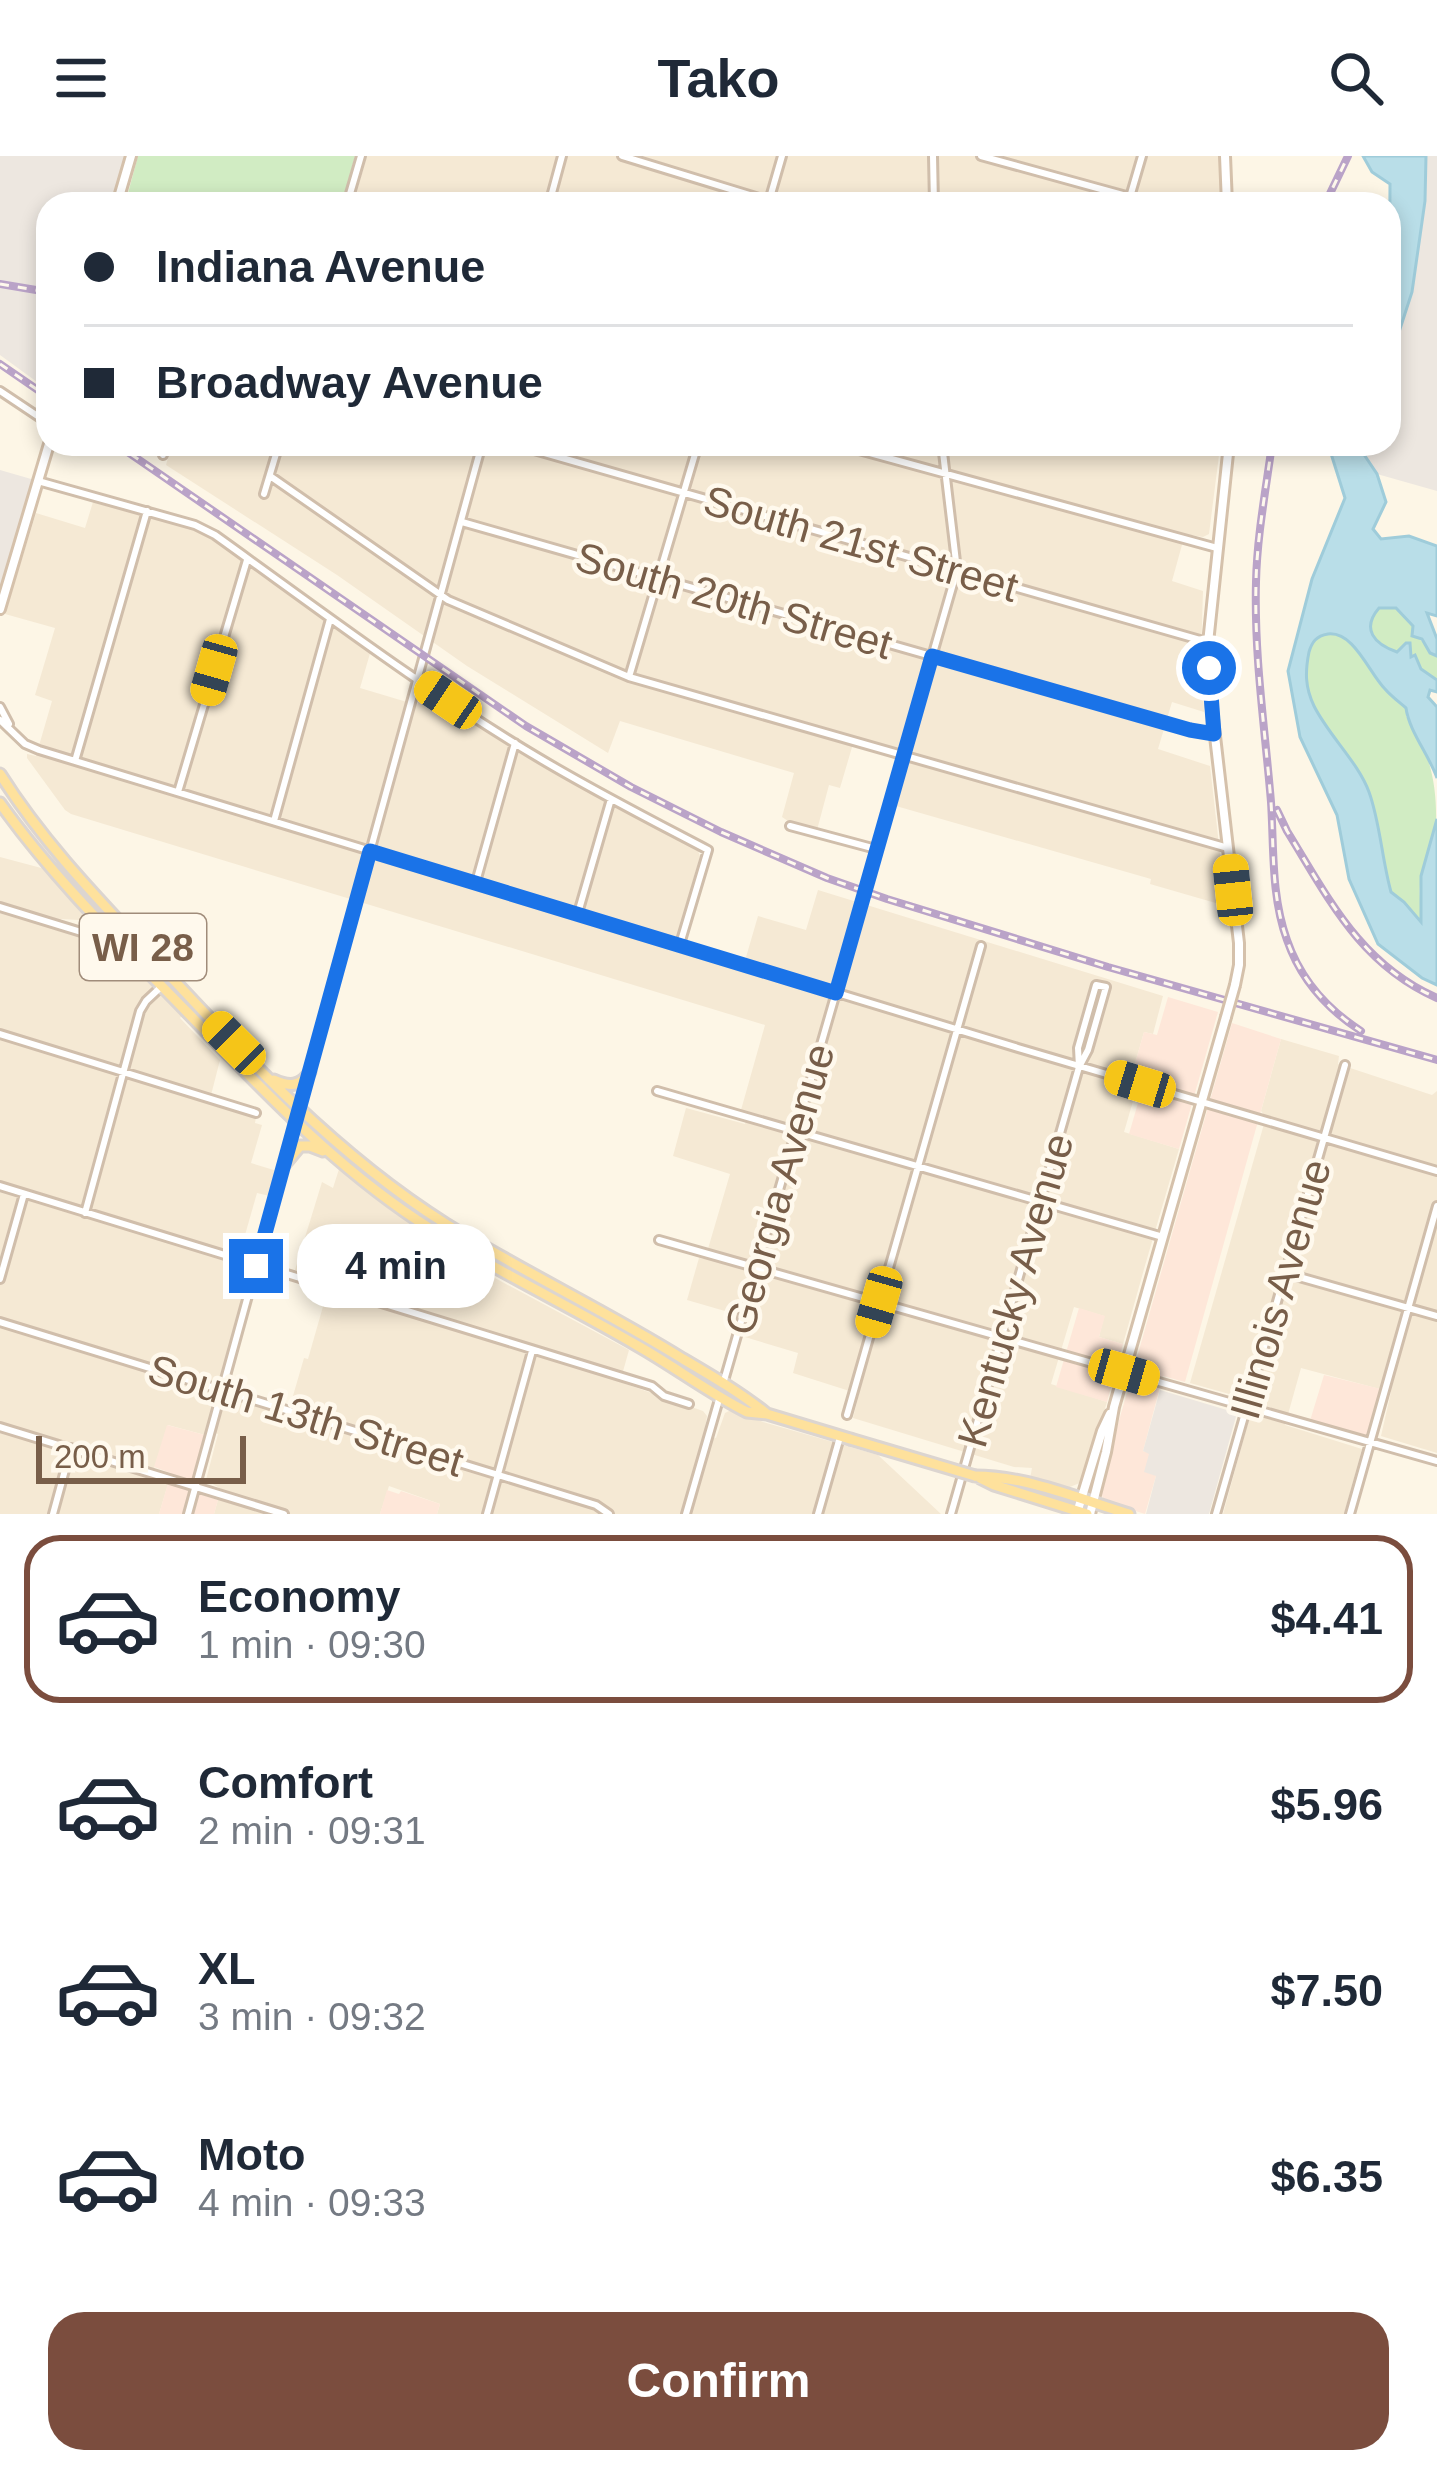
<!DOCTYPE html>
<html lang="en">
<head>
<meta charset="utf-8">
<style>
  :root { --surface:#fff; --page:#f6f6f7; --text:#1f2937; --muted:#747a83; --line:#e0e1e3; --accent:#7b4d3e }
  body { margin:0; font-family:Arial,sans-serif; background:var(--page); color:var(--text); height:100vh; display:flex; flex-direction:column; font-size:45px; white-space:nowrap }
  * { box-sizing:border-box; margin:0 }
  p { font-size:39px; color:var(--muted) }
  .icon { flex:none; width:66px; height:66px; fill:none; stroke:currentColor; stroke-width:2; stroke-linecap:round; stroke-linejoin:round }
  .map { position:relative; height:1358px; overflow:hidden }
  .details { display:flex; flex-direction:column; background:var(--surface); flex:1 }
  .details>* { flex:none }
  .banner { position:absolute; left:36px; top:36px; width:1365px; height:264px; border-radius:36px; box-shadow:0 6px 18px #0003; display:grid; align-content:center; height:264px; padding:0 48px; background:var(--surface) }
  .scale { position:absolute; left:36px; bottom:30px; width:210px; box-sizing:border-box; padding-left:12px; border:6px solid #785e49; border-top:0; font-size:33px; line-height:42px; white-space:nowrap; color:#785e49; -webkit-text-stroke:9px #fff9ed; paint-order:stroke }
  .end { position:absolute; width:54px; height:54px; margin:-27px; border:15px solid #1a73e8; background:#fff; box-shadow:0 0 0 6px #fff }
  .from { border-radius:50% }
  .bubble { position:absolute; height:84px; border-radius:36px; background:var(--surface); box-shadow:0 6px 18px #0003; font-size:39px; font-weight:700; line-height:84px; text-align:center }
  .car { position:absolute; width:36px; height:72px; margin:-36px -18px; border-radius:15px; box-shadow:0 0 9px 3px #0007; background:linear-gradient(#f5c518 24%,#345 0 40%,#f5c518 0 76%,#345 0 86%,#f5c518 0) }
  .banner b { display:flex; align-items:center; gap:42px; height:114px; font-size:45px }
  .banner b+b { border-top:3px solid var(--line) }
  .banner i { width:30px; height:30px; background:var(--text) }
  ul { padding:21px 0 0; list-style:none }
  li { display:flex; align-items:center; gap:36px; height:168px; margin:0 24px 18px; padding:0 24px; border:6px solid transparent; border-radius:36px }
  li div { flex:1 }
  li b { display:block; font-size:45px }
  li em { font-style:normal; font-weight:700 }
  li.selected { border-color:var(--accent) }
  li>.icon { width:108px; height:108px; stroke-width:1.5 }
  .primary-button { display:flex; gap:24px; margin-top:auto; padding:24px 48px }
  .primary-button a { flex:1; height:138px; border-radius:36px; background:var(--accent); color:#fff; font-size:48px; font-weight:700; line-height:138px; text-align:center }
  header { display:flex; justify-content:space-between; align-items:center; height:156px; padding:0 48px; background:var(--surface); font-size:54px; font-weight:700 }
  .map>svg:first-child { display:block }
</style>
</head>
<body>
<header><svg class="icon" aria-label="menu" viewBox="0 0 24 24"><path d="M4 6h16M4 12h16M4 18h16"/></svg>Tako<svg class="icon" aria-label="search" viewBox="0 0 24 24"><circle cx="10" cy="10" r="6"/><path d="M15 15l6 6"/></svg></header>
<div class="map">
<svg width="1437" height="1358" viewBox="0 0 1437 1358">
  <rect width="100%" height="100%" fill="#fdf6e6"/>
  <path fill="#f5e9d4" d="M367,0H1220L1221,48H802L767,38L763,48H353Z
    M172,288H1200L1215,292L1219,299L1209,378L1203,381L1185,378L1172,425L1203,435L1201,499L1204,556L1172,546L1158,593L1210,610L1226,750L1150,728L1151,723L896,650L911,597L855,581L840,632L829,629L817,674L791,667L782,661L794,617L620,565L608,597L467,510L337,419L166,309Z
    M93,346L194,374L211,382L371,494L360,532L417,549L423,535L430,533L472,564L568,623L697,692L700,700L673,795L742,815L758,760L806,774L818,734L1163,840L1153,878L1144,876L1128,932L1136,935L1124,976L1179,993L1144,1113L1123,1188L1099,1181L1104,1160L1074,1151L1051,1228L1107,1246L1082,1326L1065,1333L1030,1323L1032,1312L1014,1311L853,1262L859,1238L793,1217L798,1197L745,1181L749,1162L687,1144L699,1102L705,1103L730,1018L673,1000L686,952L745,968L749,957L741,954L765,869L71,658L65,654L27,602V598L36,600L52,545L35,539L55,472L5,458L36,357L85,372Z
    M0,701L45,713L84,754L83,759L79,764L61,763L59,772L120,791L184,858L180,862L220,904L209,947L256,961L255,967L262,969L251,1007L277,1015L270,1040L257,1037L237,1107L247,1111L249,1118L217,1236L288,1257L304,1202L308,1203L330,1126L295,1114L322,1026L333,1032L340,1010L432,1078L431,1084L493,1121L629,1194L620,1226L703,1255L707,1260L704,1279L716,1282L725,1257L733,1253L763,1266L878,1299L941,1358H437L440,1348L389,1330L380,1358H214L221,1333L206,1324L218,1278L207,1274L205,1279L168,1269L151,1322L168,1328L159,1358H0Z
    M1281,883L1339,900L1338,908L1432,939L1437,935V1297L1381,1280L1391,1236L1301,1212L1285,1269L1362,1293L1344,1358H1223L1254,1245L1190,1227L1266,961L1261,955Z"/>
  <path fill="#fee7d9" d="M1168,841L1218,856L1179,993L1129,978L1145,923L1132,918L1144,876L1157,879Z
    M1232,867L1281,883L1185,1226L1163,1220L1143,1295L1149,1297L1156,1320L1145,1358L1105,1345L1099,1335Z
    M1079,1152L1105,1160L1099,1181L1123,1188L1107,1246L1056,1231Z
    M1324,1219L1385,1234L1370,1286L1309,1268Z
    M167,1269L205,1279L190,1335L218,1344L214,1358H159L171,1317L154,1311Z
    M387,1334L399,1338L401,1335L440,1348L437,1358H380Z"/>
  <path fill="#ede7e0" d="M0,0H131L117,48H48V234L0,199Z
    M1426,0H1437V335L1377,318L1365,300L1368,288H1389V207L1412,136L1425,45Z
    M0,314L38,325L0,453Z
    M1160,1234L1237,1257L1209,1358H1146L1156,1320L1144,1316L1149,1298L1143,1295Z"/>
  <path fill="#d1ecc3" d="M138,0H355L342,48H167L128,37Z
    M1387,450L1396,452L1413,471L1411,479C1425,483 1426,494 1437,500V524L1421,513L1403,489L1397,496C1375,487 1361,473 1379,451Z
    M1327,478L1339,479L1350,485L1386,534L1406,552V560C1429,592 1437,627 1436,666C1434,685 1425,703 1421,721C1418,737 1421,753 1423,768L1404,746L1391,736C1382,704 1380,666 1369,636C1352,589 1299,562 1308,505C1311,490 1311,483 1327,478Z"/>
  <path fill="#b9dee8" stroke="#9fccda" stroke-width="3" d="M1363,0H1426L1425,45L1412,136L1389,207L1390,28L1372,16Z
    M1328,288H1368L1365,300L1377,318L1386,346L1373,373L1381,383L1409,380L1437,390V460L1427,457L1437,483V500L1430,497L1422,483L1412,480L1413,470L1396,452H1379C1361,473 1374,488 1397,496L1406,487H1410L1411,501L1415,499L1421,513L1437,524V536L1430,534L1428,541L1437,551V622C1429,599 1409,575 1406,552C1399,546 1391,540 1385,533C1369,517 1354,475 1328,478C1316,480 1312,486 1309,496C1305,516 1305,531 1314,550C1329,580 1358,606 1369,636C1380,666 1382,704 1391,736L1404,746L1421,766V720L1437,663V829L1422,822L1378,788L1349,723L1337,659L1300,581L1288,515L1312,423L1345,342Z"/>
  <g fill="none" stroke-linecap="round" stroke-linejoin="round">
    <defs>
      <path id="street" d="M622,0L779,48
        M933,0L934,48
        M981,0L1130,41L1142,0
        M349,41L374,48
        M769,45L782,0
        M347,48L361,0
        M549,48L562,0
        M0,235L48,267
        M513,288L1207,486
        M837,288L1217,392
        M163,299L166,288
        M270,320L448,444L629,521L1228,692
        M38,325L195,369L215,379C321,455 426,535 539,602C594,635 651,664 708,694L680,788
        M264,338L279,288
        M462,366L1190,574L1214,578
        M629,521L698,288
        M0,551L9,568
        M0,564L25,588L39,594L1018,892L1437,1015
        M75,605L147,355
        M178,636L247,404
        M274,665L330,463
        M790,670L876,693
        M870,716L957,414L942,288
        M476,726L515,587
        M0,751L117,787
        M578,757L611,643
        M0,878L256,957
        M657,935L1163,1081
        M0,1030L652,1230L664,1240L689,1248
        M85,1057L140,855L146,845L162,830
        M659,1084L1437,1305
        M1285,1117L1437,1160
        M0,1123L24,1038
        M0,1166L596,1349L609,1358
        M723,1228L848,795
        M847,1259L981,790
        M0,1271L284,1358
        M53,1358L71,1292
        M188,1358L482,288
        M487,1358L532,1195
        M686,1358L720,1240
        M818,1358L840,1281
        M951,1358L1079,911L1088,894L1106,831L1096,829L1078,892L1079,911
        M1216,1358L1345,909
        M1350,1358L1437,1050"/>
      <path id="secondary" d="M1225,0L1227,48
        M117,48L131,0
        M1229,288L1208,487L1210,537L1239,787V809L1235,829
        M0,453L49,288
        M1077,1357L1102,1275L1110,1258
        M1090,1358L1106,1296L1114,1251L1226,861"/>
      <path id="primary" d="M0,618C44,688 101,746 157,806C245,901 336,999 446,1068C523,1116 606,1155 683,1203C712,1220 741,1237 767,1258
        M0,647C54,723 123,790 188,857C260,931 330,1006 417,1064C487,1111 565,1147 638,1190C675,1211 709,1237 747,1256L767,1258L850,1283
        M274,924C289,931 300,931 310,916
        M285,1008L300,990H310L323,995
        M975,1320C1027,1320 1080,1343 1129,1358
        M980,1322L994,1329L1087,1358"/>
    </defs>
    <use href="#street" stroke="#d0beab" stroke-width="12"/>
    <use href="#secondary" stroke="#d5c1ab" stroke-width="14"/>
    <use href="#primary" stroke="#dcd5d0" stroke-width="15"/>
    <use href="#street" stroke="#fff" stroke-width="6"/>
    <use href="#secondary" stroke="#fff" stroke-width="8"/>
    <use href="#primary" stroke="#fee19c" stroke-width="9"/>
    <defs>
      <path id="rail" d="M1325,48L1348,0
        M0,128L48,136
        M0,208L48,241
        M116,288L526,570L631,631L721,676L827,722L887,743L1108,811L1437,904
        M1272,288C1266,333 1257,380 1256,426C1254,500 1265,573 1271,646C1274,692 1271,740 1287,784C1300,822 1327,853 1361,875
        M1277,654L1287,675C1329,743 1360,808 1437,842"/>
    </defs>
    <use href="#rail" stroke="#baa3c8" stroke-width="8"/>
    <use href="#rail" stroke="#fff9ed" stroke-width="3" stroke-dasharray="9" stroke-linecap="butt"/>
    <defs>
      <path id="street-bridge" d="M848,795L870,716"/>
      <path id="secondary-bridge" d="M1226,861L1235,829"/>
      <path id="primary-bridge" d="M850,1283L975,1320"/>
    </defs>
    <use href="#street-bridge" stroke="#d0beab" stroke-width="12" stroke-linecap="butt"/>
    <use href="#secondary-bridge" stroke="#d5c1ab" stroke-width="14" stroke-linecap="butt"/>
    <use href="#primary-bridge" stroke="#dcd5d0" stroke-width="15" stroke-linecap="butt"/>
    <use href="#street-bridge" stroke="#fff" stroke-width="6"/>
    <use href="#secondary-bridge" stroke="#fff" stroke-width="8"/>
    <use href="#primary-bridge" stroke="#fee19c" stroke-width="9"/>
  </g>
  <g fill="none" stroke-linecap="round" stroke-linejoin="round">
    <path stroke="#1a73e8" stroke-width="15" d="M256,1110L370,695L836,837L932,500L1190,574L1214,578L1209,512"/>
  </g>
  <g text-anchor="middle" stroke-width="9" stroke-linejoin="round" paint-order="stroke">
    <rect fill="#fff9ed" stroke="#a08c7a" stroke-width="3" x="80" y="758" width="126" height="66" rx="9"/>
    <g font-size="39" font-weight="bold" fill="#785e49">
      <text x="143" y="805">WI 28</text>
    </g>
    <g font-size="42" fill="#785e49" stroke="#fff9ed">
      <text transform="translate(861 387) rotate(16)" y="15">South 21st Street</text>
      <text transform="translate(734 444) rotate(16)" y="15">South 20th Street</text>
      <text transform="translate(779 1033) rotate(-74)" y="15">Georgia Avenue</text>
      <text transform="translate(1280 1133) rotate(-74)" y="15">Illinois Avenue</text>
      <text transform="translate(1015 1134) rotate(-74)" y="15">Kentucky Avenue</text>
      <text transform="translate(306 1259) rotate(17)" y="15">South 13th Street</text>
    </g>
  </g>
</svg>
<div class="scale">200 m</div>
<i class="end from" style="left:1209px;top:512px"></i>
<i class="end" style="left:256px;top:1110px"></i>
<div class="bubble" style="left:297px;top:1068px;width:198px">4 min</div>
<i class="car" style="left:214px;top:514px;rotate:196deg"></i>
<i class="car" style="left:448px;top:544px;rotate:304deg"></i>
<i class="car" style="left:1233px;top:734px;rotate:354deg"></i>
<i class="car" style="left:234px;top:887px;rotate:315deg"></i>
<i class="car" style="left:1140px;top:928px;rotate:287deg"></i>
<i class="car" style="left:879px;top:1146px;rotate:196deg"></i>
<i class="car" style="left:1124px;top:1216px;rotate:106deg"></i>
<div class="banner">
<b><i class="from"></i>Indiana Avenue</b>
<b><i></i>Broadway Avenue</b>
</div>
</div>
<section class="details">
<ul>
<li class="selected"><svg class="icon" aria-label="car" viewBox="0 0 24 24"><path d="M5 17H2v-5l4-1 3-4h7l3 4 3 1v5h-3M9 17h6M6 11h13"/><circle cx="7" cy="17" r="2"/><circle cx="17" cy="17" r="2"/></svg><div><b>Economy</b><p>1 min · 09:30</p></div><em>$4.41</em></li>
<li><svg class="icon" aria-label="car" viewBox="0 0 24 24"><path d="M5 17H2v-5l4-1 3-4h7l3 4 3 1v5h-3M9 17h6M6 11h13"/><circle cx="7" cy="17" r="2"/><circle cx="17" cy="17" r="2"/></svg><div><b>Comfort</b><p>2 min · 09:31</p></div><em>$5.96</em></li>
<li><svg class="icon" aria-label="car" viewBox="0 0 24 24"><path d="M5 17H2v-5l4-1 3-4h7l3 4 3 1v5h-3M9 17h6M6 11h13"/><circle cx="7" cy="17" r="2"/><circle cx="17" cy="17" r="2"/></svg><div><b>XL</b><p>3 min · 09:32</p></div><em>$7.50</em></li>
<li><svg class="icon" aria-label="car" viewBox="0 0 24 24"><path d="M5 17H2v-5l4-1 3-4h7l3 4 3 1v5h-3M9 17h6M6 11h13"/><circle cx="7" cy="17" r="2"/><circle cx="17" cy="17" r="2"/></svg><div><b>Moto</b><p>4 min · 09:33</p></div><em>$6.35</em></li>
</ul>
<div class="primary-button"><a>Confirm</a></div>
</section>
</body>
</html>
